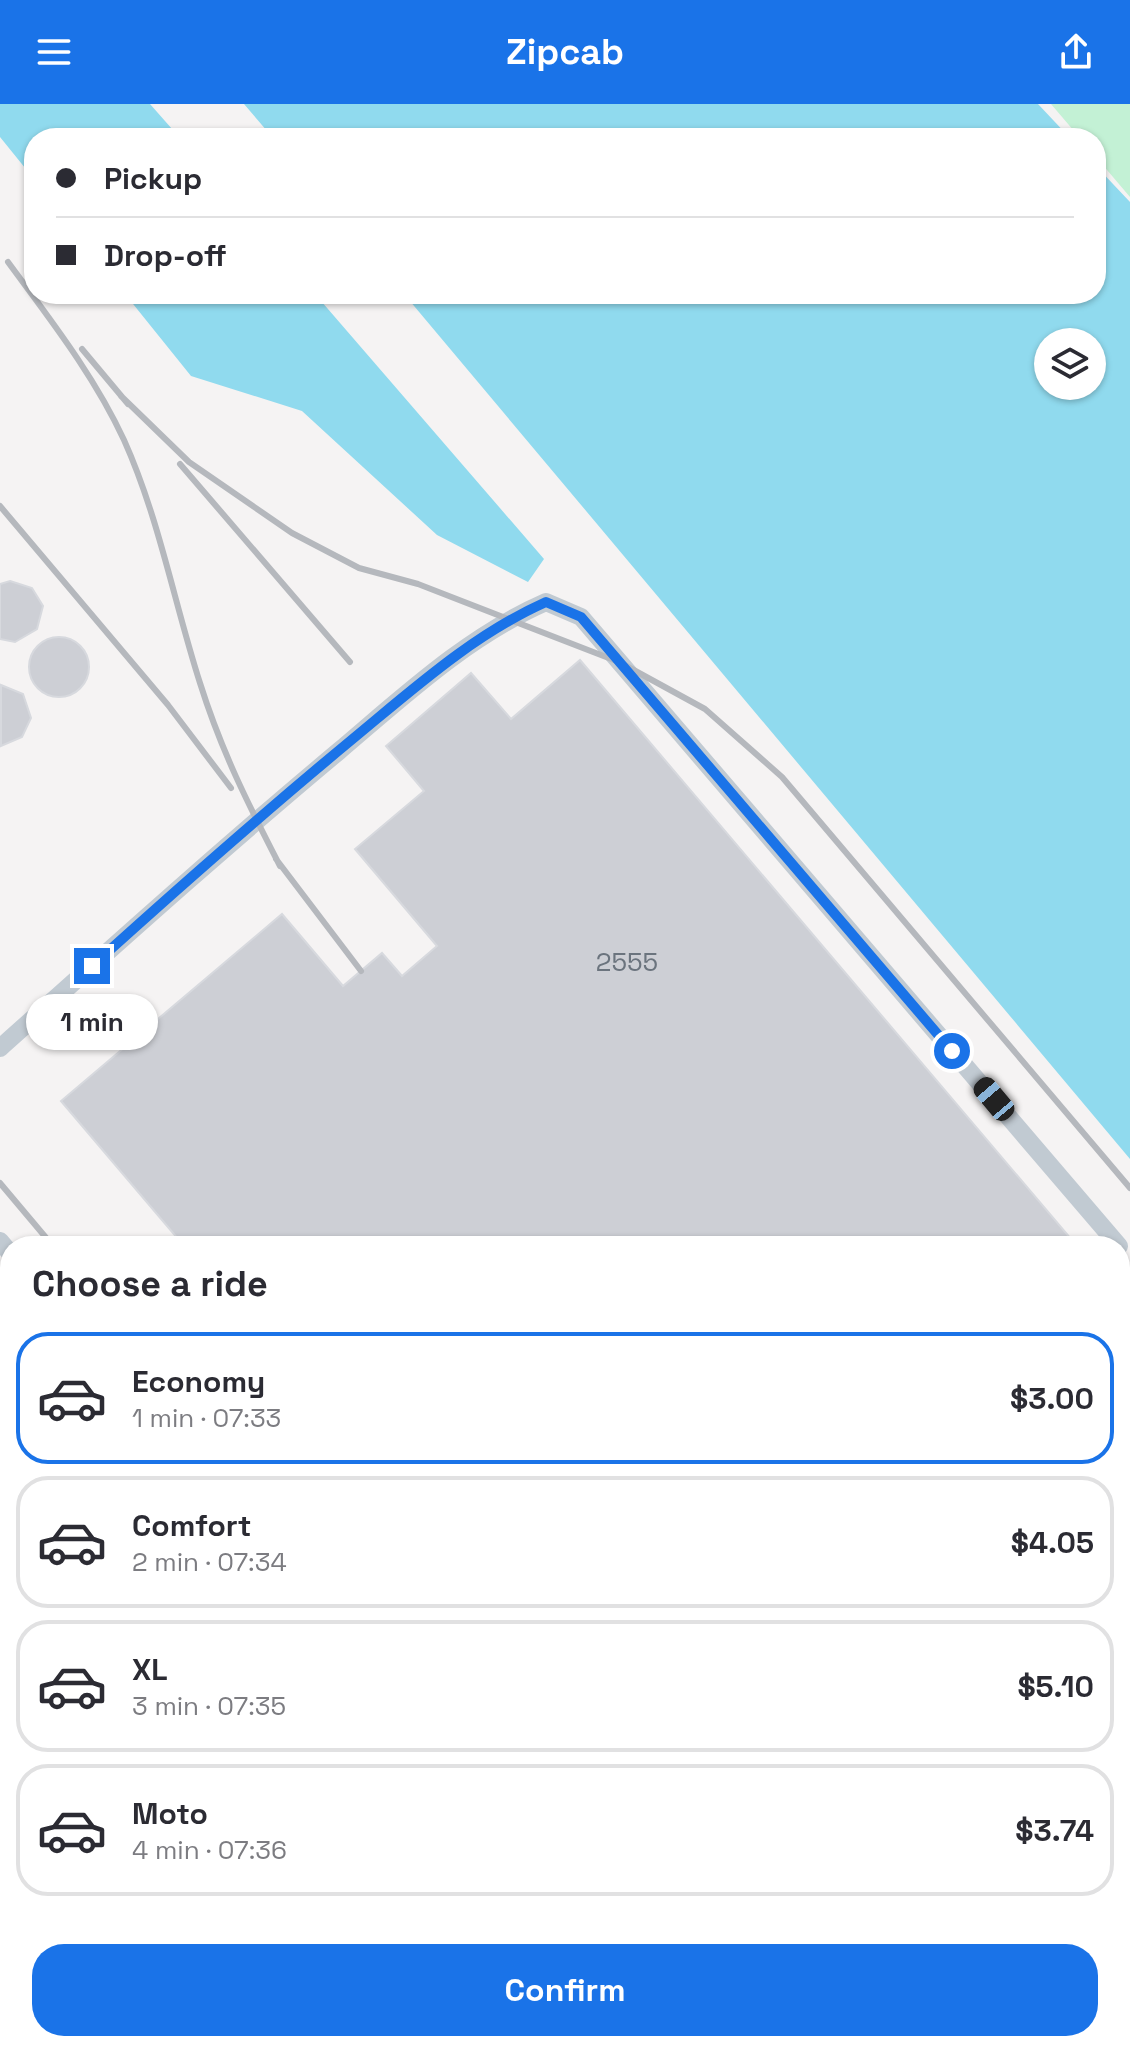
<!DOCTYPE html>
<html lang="en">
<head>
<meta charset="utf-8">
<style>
  :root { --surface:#fff; --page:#f2f2f3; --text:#2b2b33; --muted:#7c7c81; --line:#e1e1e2; --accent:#1a73e8 }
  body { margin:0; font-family:"Space Grotesk",sans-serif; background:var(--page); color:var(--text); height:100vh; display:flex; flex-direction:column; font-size:30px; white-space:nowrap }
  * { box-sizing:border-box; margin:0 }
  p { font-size:26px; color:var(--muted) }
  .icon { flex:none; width:44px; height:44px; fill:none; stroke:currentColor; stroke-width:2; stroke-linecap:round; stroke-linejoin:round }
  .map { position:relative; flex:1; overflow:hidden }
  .details { position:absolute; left:0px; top:1132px; width:1130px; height:816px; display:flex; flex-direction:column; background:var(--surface); border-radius:32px 32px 0 0; box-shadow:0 2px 6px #0004 }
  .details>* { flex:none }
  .hud { position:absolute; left:24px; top:24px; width:1082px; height:176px; border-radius:32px; box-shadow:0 2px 6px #0004; display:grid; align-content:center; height:176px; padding:0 32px; background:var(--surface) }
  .tools { position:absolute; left:1034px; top:224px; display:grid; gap:16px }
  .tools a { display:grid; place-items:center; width:72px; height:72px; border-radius:50%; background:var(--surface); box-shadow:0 2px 6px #0004; font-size:40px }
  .end { position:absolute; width:36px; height:36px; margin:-18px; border:10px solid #1a73e8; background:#fff; box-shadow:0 0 0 4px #fff }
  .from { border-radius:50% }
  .bubble { position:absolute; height:56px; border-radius:28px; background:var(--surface); box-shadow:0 2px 6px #0004; font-size:26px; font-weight:600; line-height:56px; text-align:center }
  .car { position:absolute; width:24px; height:48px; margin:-24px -12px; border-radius:10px; box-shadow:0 0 6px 2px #0007; background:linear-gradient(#222 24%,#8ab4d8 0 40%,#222 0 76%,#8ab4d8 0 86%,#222 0) }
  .hud b { display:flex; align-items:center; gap:28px; height:76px; font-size:30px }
  .hud b+b { border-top:2px solid var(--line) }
  .hud i { width:20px; height:20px; background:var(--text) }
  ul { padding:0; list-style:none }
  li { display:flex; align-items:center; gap:24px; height:132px; margin:0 16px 12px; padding:0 16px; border:4px solid var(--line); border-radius:32px }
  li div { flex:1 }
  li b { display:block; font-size:30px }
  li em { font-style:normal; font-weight:600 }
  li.current { border-color:var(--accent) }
  li>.icon { width:72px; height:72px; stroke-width:1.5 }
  h2 { padding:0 32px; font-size:36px; line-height:96px }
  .action { display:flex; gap:16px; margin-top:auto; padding:16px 32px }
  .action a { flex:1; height:92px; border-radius:32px; background:var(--accent); color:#fff; font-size:32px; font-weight:600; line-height:92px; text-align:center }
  header { display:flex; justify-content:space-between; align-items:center; height:104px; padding:0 32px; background:var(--accent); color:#fff; font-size:36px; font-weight:600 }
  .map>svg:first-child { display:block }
</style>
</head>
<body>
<header><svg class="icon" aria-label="menu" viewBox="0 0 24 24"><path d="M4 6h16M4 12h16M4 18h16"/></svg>Zipcab<svg class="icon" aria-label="share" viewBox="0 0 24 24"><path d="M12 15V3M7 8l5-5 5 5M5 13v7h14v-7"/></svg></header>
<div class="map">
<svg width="1130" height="1948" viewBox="0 0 1130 1948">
  <rect width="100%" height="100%" fill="#f5f3f3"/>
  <path fill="#c3f1d5" d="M1051,0H1130V93L1096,53V34H1080Z"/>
  <path fill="#90daee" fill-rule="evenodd" d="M0,0H150L180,34H34V75L0,33Z
    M244,0H1038L1070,34H273Z
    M1096,62L1130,98V1055L404,190H1096ZM1048,238H1092V282H1048Z
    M125,190H315L544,455L528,478L437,431L302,307L191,272Z
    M1130,1288V1948H1042V1938H1120V1299Z"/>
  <path fill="#cdcfd5" stroke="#d7d9de" stroke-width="2" d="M10,477L32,484L43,502L37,525L15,538L0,535V480Z
    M29 563a30 30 0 1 1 60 0a30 30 0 1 1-60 0Z
    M580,556L1077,1142H184L61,997L282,810L343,882L382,849L402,872L437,842L355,745L424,687L386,642L471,569L511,615Z
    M1,581L23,590L31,614L22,633L1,642Z
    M8,1539H10V1593H9Z
    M0,1616H10V1938H112V1948H0Z"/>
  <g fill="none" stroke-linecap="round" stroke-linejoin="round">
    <path stroke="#c1cad2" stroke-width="18" d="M0,944C112,844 224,743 339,647C404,592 468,532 546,498L581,513L1119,1142
      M0,1137L10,1149
      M1120,1160V1174
      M615,1938L620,1948"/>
    <path stroke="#b5b8bd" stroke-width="6" d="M8,158C49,214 94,271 124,336C159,414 174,498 200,579C221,646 248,700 280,762
      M82,245L128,300
      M121,292L189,358L292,429L359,464L418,480L619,558L705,605L782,673L1130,1084
      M180,360L350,558
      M0,402L168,601L231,684
      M276,755L361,867
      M0,1079L53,1142
      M261,1938V1948
      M325,1938V1948
      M336,1938L338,1948
      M689,1938L695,1948"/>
  </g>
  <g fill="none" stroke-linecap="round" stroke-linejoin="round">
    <path stroke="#1a73e8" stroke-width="10" d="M92,862C176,786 261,711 349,638C411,587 472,531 546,498L581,513L952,947"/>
  </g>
  <g text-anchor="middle" stroke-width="7" stroke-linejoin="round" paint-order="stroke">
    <g font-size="26" fill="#6b747e">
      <text x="627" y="867">2555</text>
    </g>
  </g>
</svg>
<div class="tools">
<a><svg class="icon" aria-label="layers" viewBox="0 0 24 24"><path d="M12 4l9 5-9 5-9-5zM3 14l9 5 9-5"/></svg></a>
</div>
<i class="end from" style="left:952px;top:947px"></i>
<i class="end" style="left:92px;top:862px"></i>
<div class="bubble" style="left:26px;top:890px;width:132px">1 min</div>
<i class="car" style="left:994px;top:995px;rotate:320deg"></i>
<div class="hud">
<b><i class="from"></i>Pickup</b>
<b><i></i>Drop-off</b>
</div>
<section class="details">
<h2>Choose a ride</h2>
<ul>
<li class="current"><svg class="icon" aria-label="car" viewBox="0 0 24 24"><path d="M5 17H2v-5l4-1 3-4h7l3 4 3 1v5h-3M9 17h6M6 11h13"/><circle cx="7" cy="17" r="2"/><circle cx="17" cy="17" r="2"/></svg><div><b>Economy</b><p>1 min · 07:33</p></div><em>$3.00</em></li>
<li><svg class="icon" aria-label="car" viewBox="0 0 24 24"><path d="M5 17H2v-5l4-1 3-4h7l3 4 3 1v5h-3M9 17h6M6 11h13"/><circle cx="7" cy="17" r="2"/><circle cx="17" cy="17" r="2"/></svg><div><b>Comfort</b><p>2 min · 07:34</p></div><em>$4.05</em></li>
<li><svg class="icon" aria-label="car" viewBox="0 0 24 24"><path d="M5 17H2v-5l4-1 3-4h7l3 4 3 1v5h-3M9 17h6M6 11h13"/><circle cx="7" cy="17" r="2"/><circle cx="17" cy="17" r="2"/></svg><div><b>XL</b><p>3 min · 07:35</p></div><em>$5.10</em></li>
<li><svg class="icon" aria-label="car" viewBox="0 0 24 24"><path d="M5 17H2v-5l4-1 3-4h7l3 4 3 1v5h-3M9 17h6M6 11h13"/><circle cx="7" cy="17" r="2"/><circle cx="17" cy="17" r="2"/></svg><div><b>Moto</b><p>4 min · 07:36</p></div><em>$3.74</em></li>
</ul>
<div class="action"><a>Confirm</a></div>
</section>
</div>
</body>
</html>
